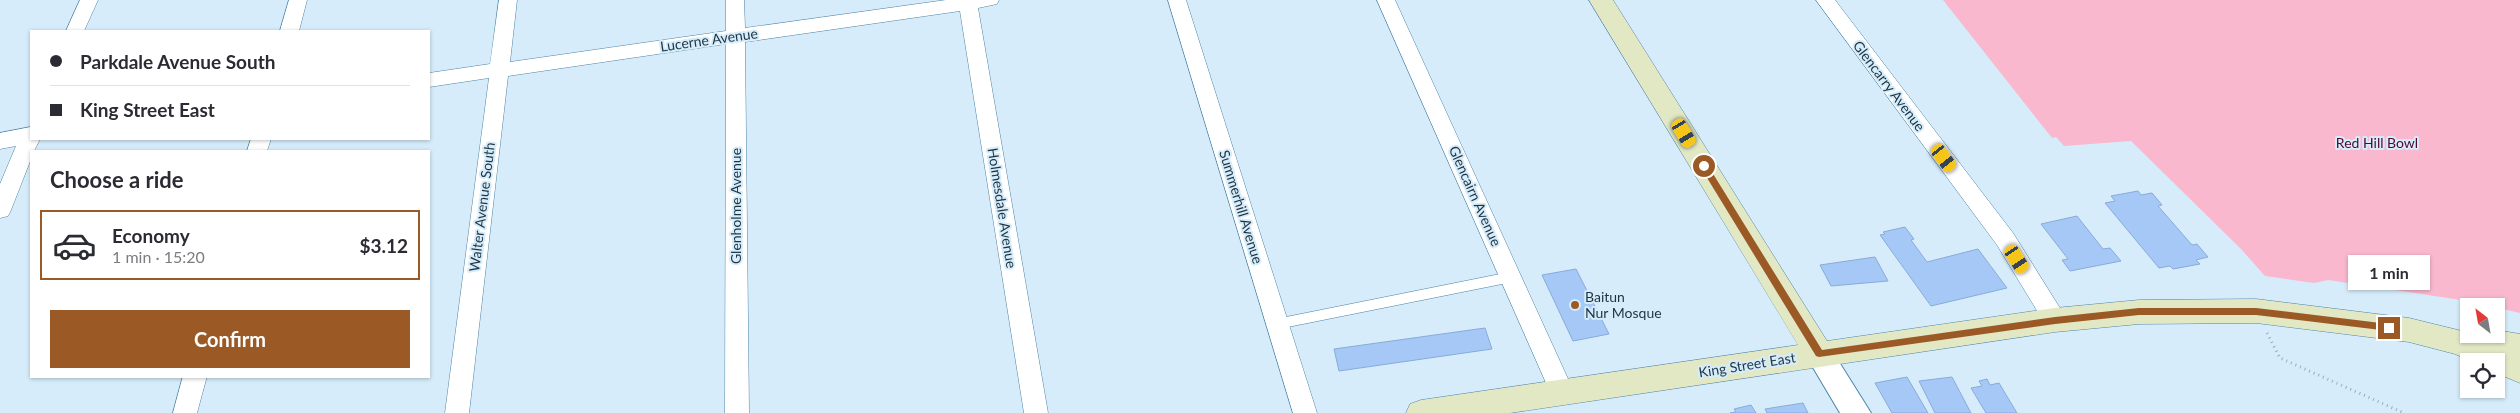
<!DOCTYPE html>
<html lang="en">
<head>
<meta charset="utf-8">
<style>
  :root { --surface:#fff; --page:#f2f2f3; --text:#2b2b33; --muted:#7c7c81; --line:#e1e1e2; --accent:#9b5a25 }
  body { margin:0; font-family:Lato,sans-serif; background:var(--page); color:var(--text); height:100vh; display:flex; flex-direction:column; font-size:19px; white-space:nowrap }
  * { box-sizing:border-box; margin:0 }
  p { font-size:16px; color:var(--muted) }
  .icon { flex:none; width:28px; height:28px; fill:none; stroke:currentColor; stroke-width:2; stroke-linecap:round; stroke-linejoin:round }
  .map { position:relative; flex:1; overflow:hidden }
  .drawer { position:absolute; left:30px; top:150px; width:400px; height:228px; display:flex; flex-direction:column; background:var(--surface); border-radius:0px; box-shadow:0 1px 4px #0004 }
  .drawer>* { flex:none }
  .banner { position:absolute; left:30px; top:30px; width:400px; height:110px; border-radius:0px; box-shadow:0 1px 4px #0004; display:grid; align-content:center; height:110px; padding:0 20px; background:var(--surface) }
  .needle { width:32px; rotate:329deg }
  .tools { position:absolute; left:2460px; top:298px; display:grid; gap:10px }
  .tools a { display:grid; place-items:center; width:45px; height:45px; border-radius:0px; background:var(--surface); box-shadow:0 1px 4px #0004; font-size:25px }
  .end { position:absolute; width:22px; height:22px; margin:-11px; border:6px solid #9b5a25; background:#fff; box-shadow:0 0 0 2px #fff }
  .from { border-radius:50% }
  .bubble { position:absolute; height:35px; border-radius:0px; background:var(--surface); box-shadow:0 1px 4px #0004; font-size:16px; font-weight:700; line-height:35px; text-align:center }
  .car { position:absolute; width:15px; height:30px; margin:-15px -8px; border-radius:6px; box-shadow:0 0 4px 1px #0007; background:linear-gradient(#f5c518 24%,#345 0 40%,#f5c518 0 76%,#345 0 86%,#f5c518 0) }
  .banner b { display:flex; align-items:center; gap:18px; height:48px; font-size:19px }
  .banner b+b { border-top:1px solid var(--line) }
  .banner i { width:12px; height:12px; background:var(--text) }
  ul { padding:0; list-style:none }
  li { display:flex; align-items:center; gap:15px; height:70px; margin:0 10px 8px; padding:0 10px; border:2px solid transparent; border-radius:0px }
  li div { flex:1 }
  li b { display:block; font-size:19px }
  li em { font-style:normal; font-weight:700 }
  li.current { border-color:var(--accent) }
  li>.icon { width:45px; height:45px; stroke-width:1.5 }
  h2 { padding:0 20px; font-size:22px; line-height:60px }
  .button { display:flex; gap:10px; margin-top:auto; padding:10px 20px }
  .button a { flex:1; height:58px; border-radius:0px; background:var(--accent); color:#fff; font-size:20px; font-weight:700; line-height:58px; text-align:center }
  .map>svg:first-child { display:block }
</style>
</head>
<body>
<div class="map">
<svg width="2520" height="413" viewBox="0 0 2520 413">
  <rect width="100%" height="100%" fill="#d6ecfa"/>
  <path fill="#f9b8ce" d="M1943,0H2520V313L2468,301L2328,280L2314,283L2265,276L2241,249L2131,141L2064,146L2056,137L2052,138Z"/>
  <path fill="#a5c8f7" stroke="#89abd9" d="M2138,191L2141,195L2152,193L2162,205L2158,206L2192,245L2197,244L2208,257L2196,260L2200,264L2173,269L2170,266L2159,268L2105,203L2115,201L2111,196Z
    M2077,216L2103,249L2110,248L2121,261L2070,271L2062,260L2068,259L2041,224Z
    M1905,227L1914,239L1911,240L1927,262L1978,249L2007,288L1931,306L1880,235L1885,234L1883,232Z
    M1875,257L1888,281L1831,286L1820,265Z
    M1576,269L1609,334L1573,341L1542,275Z
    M1485,328L1492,349L1339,371L1334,349Z
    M1907,377L1928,413H1892L1875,383Z
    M1952,377L1971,413H1935L1919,381Z
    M1987,379L1990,385L1999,383L2017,413H1986L1971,388L1982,386L1979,381Z
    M1803,403L1808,413H1767L1765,409Z
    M1751,405L1756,413H1730L1736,412L1734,409Z"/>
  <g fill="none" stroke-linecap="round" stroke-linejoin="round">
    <defs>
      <path id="service" d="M1277,324L1511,277"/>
      <path id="minor" d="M80,0H98L84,31H66Z
        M289,0H307L299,31H280Z
        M499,0H517L510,62L726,31V0H744L745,28L946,0H999L997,4L978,8L1048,413H1024L960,11L745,42L749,413H725L726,44L508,76L469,413H445L489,78L429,87V73L490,64Z
        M1168,0H1186L1317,413H1293Z
        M1377,0H1395L1574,392L1570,399L1562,402L1554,399L1550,392Z
        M1816,0H1835L2013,233L2063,313L2066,320L2063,327L2055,329L2047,327L1997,245Z
        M31,127V139H40L34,151H31V159L11,210L8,216L0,218V184L16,146L0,149V133Z
        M251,139H271L267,151H247Z
        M183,376H207L197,413H173Z"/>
      <path id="tertiary" d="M1819,342L1829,346L1871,413H1840L1805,354L1809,346Z"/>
      <path id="secondary" d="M1589,0H1613L1827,341L2055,308L2139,300L2256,299L2409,318L2466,332L2469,331V334H2496V330L2520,334V383L2496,373V361H2471L2455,354L2409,342L2256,323L2139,324L2055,332L1510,413H1406L1410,404L1421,400L1798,345Z"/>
    </defs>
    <use href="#service" stroke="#4e85a6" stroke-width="11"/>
    <use href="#minor" stroke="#4e85a6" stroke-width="1"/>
    <use href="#tertiary" stroke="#4e85a6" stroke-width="2"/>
    <use href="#secondary" stroke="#4e85a6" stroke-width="1"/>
    <path stroke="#97aebc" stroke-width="3" stroke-dasharray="1 4" stroke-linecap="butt" d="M2267,333L2280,358L2404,413"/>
    <use href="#service" stroke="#fff" stroke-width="10"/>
    <use href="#minor" fill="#fff" fill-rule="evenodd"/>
    <use href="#tertiary" fill="#fff" fill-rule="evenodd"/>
    <use href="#secondary" fill="#e3e8c4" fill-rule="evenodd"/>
  </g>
  <path fill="#9b5a25" d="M1701,164H1707L1822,350L2055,317L2139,308H2256L2389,324L2393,328L2389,331L2256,315H2139L2055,324L1819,357L1816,356L1701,168Z"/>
  <circle fill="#9b5a25" stroke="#d6ecfa" stroke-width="2" cx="1575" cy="305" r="5"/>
  <g text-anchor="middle" stroke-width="4" stroke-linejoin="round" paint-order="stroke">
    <g font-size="14" fill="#1d3543" stroke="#d6ecfa">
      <text transform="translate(709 40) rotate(-8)" y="5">Lucerne Avenue</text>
      <text transform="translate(1889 86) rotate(53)" y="5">Glencarry Avenue</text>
      <text transform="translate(1475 196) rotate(66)" y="5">Glencairn Avenue</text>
      <text transform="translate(736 206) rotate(-90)" y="5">Glenholme Avenue</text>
      <text transform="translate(482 207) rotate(-83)" y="5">Walter Avenue South</text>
      <text transform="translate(1241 207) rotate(73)" y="5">Summerhill Avenue</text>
      <text transform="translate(1002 208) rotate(81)" y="5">Holmesdale Avenue</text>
      <text transform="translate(1747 365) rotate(-9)" y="5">King Street East</text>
    </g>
    <g font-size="14" fill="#55072f" stroke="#d6ecfa">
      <text x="2377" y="148">Red Hill Bowl</text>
    </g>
    <g font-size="14" fill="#1d3543" stroke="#d6ecfa" text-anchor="start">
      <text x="1585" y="302">Baitun<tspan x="1585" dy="16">Nur Mosque</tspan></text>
    </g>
  </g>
</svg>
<div class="tools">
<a><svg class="needle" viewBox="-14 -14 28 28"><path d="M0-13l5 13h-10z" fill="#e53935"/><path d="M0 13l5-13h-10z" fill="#7c7c81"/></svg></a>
<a><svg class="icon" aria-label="locate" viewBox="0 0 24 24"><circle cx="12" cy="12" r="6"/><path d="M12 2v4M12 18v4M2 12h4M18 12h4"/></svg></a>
</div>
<i class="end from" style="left:1704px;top:166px"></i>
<i class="end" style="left:2389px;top:328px"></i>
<div class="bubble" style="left:2348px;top:255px;width:82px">1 min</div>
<i class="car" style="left:1684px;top:133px;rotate:149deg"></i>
<i class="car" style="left:1944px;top:158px;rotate:143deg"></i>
<i class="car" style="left:2017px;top:259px;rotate:147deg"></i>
<div class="banner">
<b><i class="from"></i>Parkdale Avenue South</b>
<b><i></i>King Street East</b>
</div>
<section class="drawer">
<h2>Choose a ride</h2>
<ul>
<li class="current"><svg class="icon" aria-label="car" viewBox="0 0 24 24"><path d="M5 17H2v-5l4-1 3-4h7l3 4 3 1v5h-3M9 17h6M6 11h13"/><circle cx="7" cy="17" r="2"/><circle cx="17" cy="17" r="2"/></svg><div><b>Economy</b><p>1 min · 15:20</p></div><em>$3.12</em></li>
</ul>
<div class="button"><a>Confirm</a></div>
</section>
</div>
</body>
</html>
